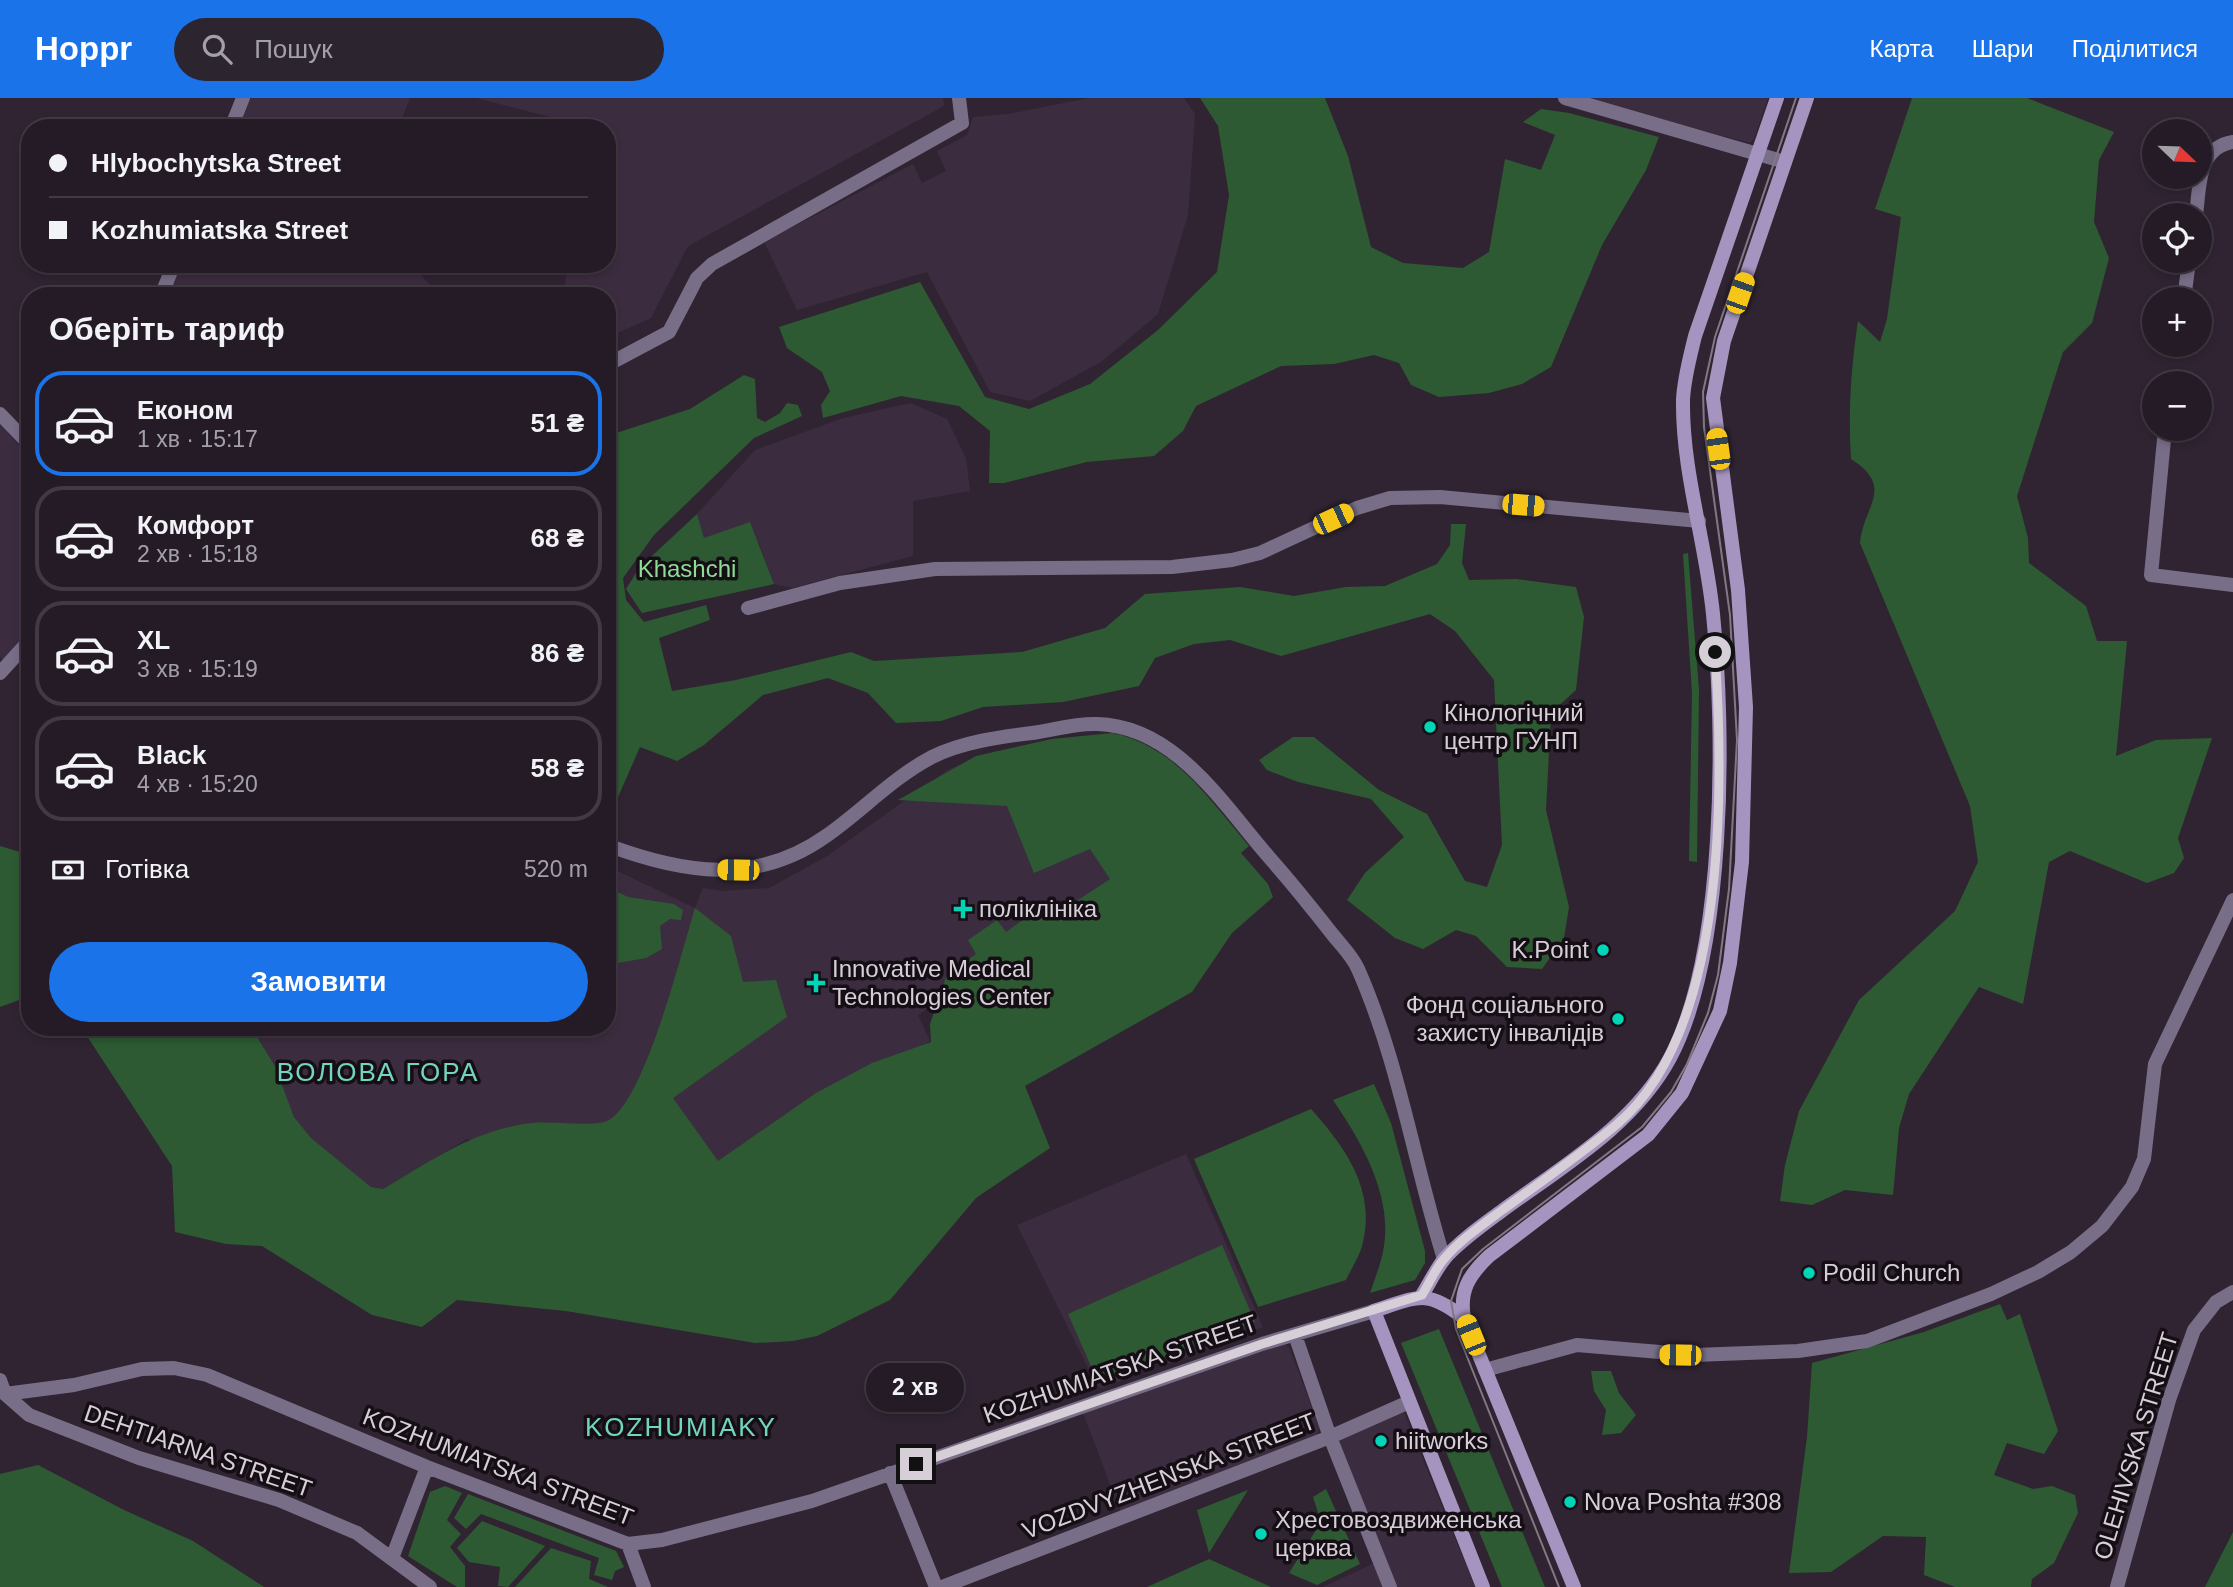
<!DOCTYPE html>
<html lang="uk">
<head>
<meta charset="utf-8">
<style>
  :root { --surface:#241b26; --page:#2c242e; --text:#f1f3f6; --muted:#a3a1a7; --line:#413943; --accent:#1a73e8 }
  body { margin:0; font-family:Arial,sans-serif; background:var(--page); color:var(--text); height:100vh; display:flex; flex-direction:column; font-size:26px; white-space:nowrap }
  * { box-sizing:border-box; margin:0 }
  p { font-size:23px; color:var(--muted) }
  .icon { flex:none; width:38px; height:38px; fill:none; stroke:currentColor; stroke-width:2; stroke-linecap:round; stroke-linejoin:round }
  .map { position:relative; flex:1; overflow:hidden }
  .side { position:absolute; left:21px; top:189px; width:595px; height:749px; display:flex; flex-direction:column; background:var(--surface); border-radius:28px; box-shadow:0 4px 10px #0003,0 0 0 2px var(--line) }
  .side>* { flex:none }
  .guide { position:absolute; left:21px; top:21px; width:595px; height:154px; border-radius:28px; box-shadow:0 4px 10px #0003,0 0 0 2px var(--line); display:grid; align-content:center; height:154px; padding:0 28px; background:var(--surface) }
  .needle { width:46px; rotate:113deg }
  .tools { position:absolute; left:2142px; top:21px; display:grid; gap:14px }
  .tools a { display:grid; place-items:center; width:70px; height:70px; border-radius:50%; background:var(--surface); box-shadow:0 4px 10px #0003,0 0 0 2px var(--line); font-size:35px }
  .end { position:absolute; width:32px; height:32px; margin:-16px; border:9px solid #d7cfd8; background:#111; box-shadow:0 0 0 4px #111 }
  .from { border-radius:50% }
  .bubble { position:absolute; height:49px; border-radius:24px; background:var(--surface); box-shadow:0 4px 10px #0003,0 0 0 2px var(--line); font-size:23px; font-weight:600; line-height:49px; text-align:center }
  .car { position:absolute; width:21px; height:42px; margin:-21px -10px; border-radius:9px; box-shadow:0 0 5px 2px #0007; background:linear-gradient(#f5c518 24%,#345 0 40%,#f5c518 0 76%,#345 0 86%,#f5c518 0) }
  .guide b { display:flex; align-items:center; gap:24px; height:66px; font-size:26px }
  .guide b+b { border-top:2px solid var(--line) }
  .guide i { width:18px; height:18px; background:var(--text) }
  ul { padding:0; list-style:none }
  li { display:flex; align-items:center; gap:21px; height:105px; margin:0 14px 10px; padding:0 14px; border:4px solid var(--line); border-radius:28px }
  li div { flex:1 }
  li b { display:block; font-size:26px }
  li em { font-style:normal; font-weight:600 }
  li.active { border-color:var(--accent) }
  li>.icon { width:63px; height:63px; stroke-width:1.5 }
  h2 { padding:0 28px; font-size:32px; line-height:84px }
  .pay { display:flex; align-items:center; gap:18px; height:77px; padding:0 28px; font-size:26px }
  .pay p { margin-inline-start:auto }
  .primary-button { display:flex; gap:14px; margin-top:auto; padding:14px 28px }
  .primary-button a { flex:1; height:80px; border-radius:42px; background:var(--accent); color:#fff; font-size:28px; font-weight:600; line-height:80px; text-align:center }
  header { display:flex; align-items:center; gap:42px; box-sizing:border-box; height:98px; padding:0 35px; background:var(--accent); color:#fff }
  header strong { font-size:33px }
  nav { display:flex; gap:38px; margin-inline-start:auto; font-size:24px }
  .search { width:490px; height:63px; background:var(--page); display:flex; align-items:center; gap:18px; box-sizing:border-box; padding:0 24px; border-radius:38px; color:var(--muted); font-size:26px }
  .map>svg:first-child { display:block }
</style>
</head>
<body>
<header>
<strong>Hoppr</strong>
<div class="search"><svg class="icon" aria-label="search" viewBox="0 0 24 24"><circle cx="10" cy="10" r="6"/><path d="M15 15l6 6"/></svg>Пошук</div>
<nav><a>Карта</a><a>Шари</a><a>Поділитися</a></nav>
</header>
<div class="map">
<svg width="2233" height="1489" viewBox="0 0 2233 1489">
  <rect width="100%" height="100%" fill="#302432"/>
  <path fill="#3c2c3f" d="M251,0H410L398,30H239Z
    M476,0H943L944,8L688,148L651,220L607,240V198H564L567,166H607V30H565L566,23Z
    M1089,0H1184L1195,16L1188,117L1158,216L1101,264L1030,303L990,294L927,174L797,212L764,144L913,66L922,85L946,73L937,53L967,37L973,19L1008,16Z
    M1579,0H1768L1754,41L1750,45Z
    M182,166H411L440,198H169Z
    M911,305L947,321L966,360L970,393L913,403V458L792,490L774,486L758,443L704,440L697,416L755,352L843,320Z
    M0,327L30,359V533L3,563L0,559Z
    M979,660L1145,762L918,917L930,943L828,1000L691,1111L467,1041L383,1091L371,1089L311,1040L294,1019L275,968L251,929H607V768L695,810L703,790L722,793L769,790L827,758L949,671Z
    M1186,1056L1263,1229L1168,1266L1160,1262L1144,1268L1142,1274L1103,1290L1097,1288L1017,1127Z
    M1282,1245L1289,1249L1320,1331L1316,1338L1121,1415L1083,1315Z
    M1403,1312L1475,1489H1323L1383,1461L1335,1341Z"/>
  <path fill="#2d5a33" d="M1200,0H1325L1348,58L1371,149L1403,165L1463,170L1489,154L1505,61L1541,72L1555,37L1523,24L1541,11L1569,15L1659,39L1646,72L1602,147L1551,269L1522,286L1489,295L1439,299L1411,287L1399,265L1374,257L1334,266L1281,268L1196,308L1183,333L1154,358L1087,364L1004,385H989L990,333L959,308L901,298L823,320L821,307L830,293L822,274L787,250L779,229L920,184L985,299L1029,311L1090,286L1158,232L1217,174L1229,97L1218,28Z
    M1912,0H2027L2114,34L2099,62L2094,124L2109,160L2092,225L2063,254L2017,398L2028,440L2029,465L2086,508L2097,543H2127L2116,658L2156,642L2212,640L2178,740L2184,760L2174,775L2147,785L2070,753L2049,764L2023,906L1979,889L1909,996L1899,1030L1893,1097L1845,1092L1812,1107L1780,1103L1785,1067L1799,1013L1859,902L1955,813L1978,764L1970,708L1860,445C1863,408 1896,390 1851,361C1848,314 1851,269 1858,223L1880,244L1887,221L1901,119L1875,111Z
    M744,277L755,281L757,320L765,324L780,315L787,305L798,307L802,318L754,340L654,437L623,480L626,502L644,524L706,507L710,522L659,540L672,593L736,582L851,554L874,563L1022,554L1105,530L1145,496L1240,489L1294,498L1346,489L1385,488L1437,466L1450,447L1451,426H1466L1462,465L1469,482L1516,481L1576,489L1584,519L1576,592L1551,615L1546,712L1569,809L1564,840L1542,871L1507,869L1476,838L1456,832L1423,851L1395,840L1347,802L1365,775L1404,739L1371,701L1298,684L1267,672L1259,662L1293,639H1314L1379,692L1427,716L1465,783L1487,789L1502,747L1494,582L1455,533L1430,516L1281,558L1230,542L1194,546L1155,560L1139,588L1063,604L983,609L941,623L896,625L868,595L828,580L763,597L704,647L677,663L640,649L607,724V338L690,311Z
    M697,416L704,440L750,424L774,486L642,515L626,491L639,470Z
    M1688,455L1699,592L1697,764L1689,763L1692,595L1683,456Z
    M1112,635C1174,647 1210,702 1249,748L1241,755L1268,786L1273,799L1232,835L1192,894L1025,988L1050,1050L976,1100L890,1202L817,1238L793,1243L755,1245L566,1213L457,1202L422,1229L372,1217L262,1148L226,1146L175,1134L172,1068L81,929H251L275,968L294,1019L311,1040L371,1089L383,1091C433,1062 473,1032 532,1025C550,1023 593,1029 607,1023C644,1007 682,852 695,810L731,838L743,884L776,882L787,919L673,1000L718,1063L816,995L872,965L931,944L930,926L947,876L976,856L968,842L997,822L1006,834L1034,814L1057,816L1110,781L1090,751L1034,775L1007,708L898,702L976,658L1052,641Z
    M0,748L20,754L30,753V898L0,909Z
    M607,789L628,799L674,806L683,812L681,822L670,821L660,828L662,851L646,860L607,867Z
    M1374,986L1391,1025L1425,1153V1165L1415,1182L1370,1195C1375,1180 1382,1163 1384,1148C1392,1096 1361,1043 1333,1002Z
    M1311,1011C1346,1050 1377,1093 1362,1148C1359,1159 1351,1171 1346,1182L1258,1209L1194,1061Z
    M1222,1147L1255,1224L1098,1284L1068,1216Z
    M2000,1206L2007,1222L2020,1216L2058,1333L2044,1356L2007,1345L1994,1377L2033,1391L2052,1388L2075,1397L2078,1415L2054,1465L2032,1481L2031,1489H1955L1924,1477L1926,1439L1883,1438L1831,1474L1789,1475L1807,1339L1812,1265L1924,1234Z
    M1439,1231L1545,1489H1502L1401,1245Z
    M1591,1273H1611L1619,1295L1636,1317L1621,1335L1602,1337L1606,1312L1594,1293Z
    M38,1367L124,1412L193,1443L264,1489H0V1376Z
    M445,1388L462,1395L447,1422L461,1436L450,1449L465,1468V1489H457L408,1458L430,1394Z
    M1326,1391L1360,1466L1317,1487L1289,1475L1321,1424L1313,1399Z
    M1248,1392L1209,1455L1197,1412Z
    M468,1396L616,1453L624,1469L615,1473L612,1482L594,1477L599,1460L481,1416L466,1431L454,1420Z
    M482,1423L545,1448L508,1489L498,1488L500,1469L469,1464L457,1450Z
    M2233,1434V1489H2205Z
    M551,1450L591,1463L589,1481L608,1489H515Z
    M1209,1461L1271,1489H1147Z"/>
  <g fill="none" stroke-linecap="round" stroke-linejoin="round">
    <path stroke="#786e88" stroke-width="14" d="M1565,0L1785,64
      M231,30L243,0
      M2196,117C2200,88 2197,50 2233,44
      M161,198L174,166
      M2184,201L2189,163
      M607,267L669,234L697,180L712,166L962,25L959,0
      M0,316L30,347
      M2165,331L2151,477L2233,487
      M748,510L840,485L935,471L1172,469L1232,462L1260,455L1357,410L1390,400L1440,399L1699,423
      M0,575L30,542
      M607,747C682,775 756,788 826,738C862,713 892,680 932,659C962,644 999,639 1032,635C1053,632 1076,625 1097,626C1175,628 1222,705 1268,758C1291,784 1312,810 1333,837C1342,848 1353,859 1358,871C1399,964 1414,1065 1444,1161
      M1295,1237L1330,1339L1390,1489
      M1485,1272L1577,1247L1695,1257L1798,1253L1867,1243L1991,1196L2038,1174L2071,1154L2102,1128L2132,1089L2144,1061L2155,966L2233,802
      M0,1282L5,1296L29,1317L139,1360L279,1402L357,1435L430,1489
      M5,1296L74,1287L142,1271L174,1270L207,1277L427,1369L628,1446L662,1442L812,1403L1262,1246L1374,1213
      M890,1375L936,1489
      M628,1446L644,1489
      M392,1460L427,1369
      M942,1489L1330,1339L1409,1304
      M2117,1489L2169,1302L2194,1232L2216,1204L2233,1194"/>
    <path stroke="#a594bf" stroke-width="14" d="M1422,1197C1429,1186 1436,1171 1445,1160C1461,1142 1483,1127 1503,1112C1563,1068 1634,1027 1670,960C1726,855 1725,634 1713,516C1706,445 1682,373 1683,302C1684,280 1690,259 1695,238L1777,0
      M1464,1220C1426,1190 1417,1199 1374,1213L1483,1489
      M1574,1489L1464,1220C1459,1193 1469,1177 1489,1158L1648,1037L1682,995L1720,913L1730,865L1742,764L1746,609L1738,492L1713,300L1724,243L1807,0"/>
    <path stroke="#827883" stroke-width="2" d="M1559,1489L1456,1231L1451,1203L1462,1171L1483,1151L1642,1029L1671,994L1687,966L1708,915L1718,877L1729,791L1737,642L1730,517L1704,329L1703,294L1715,239L1796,0"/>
  </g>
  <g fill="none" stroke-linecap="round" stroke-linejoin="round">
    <path stroke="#d7cfd8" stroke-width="9" d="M916,1366L1262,1246L1422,1197C1429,1186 1435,1171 1444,1161C1459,1143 1482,1127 1501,1113C1539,1085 1579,1058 1616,1027C1728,934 1724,688 1715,554"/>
  </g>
  <g fill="#00d5b7" stroke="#150f15" stroke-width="2.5">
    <circle cx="1430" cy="629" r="7"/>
    <path d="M959.5 800.5h7v7h7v7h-7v7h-7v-7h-7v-7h7z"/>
    <circle cx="1603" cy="852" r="7"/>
    <path d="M812.5 874.5h7v7h7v7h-7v7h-7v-7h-7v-7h7z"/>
    <circle cx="1618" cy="921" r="7"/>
    <circle cx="1809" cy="1175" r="7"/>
    <circle cx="1381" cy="1343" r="7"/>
    <circle cx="1570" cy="1404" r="7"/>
    <circle cx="1261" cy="1436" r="7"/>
  </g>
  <g text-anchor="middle" stroke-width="7" stroke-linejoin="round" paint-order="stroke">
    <g font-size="24" fill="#8cdc96" stroke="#150f15">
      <text x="687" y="479">Khashchi</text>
    </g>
    <g font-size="24" fill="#d7cfd8" stroke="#150f15" text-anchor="start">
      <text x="1444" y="623">Кінологічний<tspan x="1444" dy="28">центр ГУНП</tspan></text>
      <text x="979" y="819">поліклініка</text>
      <text x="1589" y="860" text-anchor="end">K.Point</text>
      <text x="832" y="879">Innovative Medical<tspan x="832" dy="28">Technologies Center</tspan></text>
      <text x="1604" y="915" text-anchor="end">Фонд соціального<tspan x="1604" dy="28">захисту інвалідів</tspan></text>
      <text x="1823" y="1183">Podil Church</text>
      <text x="1395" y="1351">hiitworks</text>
      <text x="1584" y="1412">Nova Poshta #308</text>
      <text x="1275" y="1430">Хрестовоздвиженська<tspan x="1275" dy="28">церква</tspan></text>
    </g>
    <g font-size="24" fill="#d7cfd8" stroke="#150f15">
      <text transform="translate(1120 1271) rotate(-19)" y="8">KOZHUMIATSKA STREET</text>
      <text transform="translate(2136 1348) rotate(-73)" y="8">OLEHIVSKA STREET</text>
      <text transform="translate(198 1353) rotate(19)" y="8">DEHTIARNA STREET</text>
      <text transform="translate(498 1369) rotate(21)" y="8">KOZHUMIATSKA STREET</text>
      <text transform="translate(1169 1378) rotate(-21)" y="8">VOZDVYZHENSKA STREET</text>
    </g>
    <g font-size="26" letter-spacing="2" fill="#71d5bf" stroke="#150f15">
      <text x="378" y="983">ВОЛОВА ГОРА</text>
      <text x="681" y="1338">KOZHUMIAKY</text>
    </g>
  </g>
</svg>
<div class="tools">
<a><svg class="needle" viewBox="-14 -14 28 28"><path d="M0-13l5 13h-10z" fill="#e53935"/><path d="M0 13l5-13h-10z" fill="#a3a1a7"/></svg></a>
<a><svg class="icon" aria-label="locate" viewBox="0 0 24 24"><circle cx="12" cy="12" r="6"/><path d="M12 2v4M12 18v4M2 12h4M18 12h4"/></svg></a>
<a>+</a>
<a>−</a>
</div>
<i class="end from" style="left:1715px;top:554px"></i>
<i class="end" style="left:916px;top:1366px"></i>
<div class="bubble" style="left:866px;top:1265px;width:98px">2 хв</div>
<i class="car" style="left:1740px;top:195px;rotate:19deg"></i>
<i class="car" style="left:1718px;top:351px;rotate:352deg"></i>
<i class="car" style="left:1523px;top:407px;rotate:95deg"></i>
<i class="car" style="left:1333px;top:421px;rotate:65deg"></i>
<i class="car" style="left:738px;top:772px;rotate:271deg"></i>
<i class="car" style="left:1471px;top:1237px;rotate:338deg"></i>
<i class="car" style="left:1680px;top:1257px;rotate:271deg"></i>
<div class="guide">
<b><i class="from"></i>Hlybochytska Street</b>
<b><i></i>Kozhumiatska Street</b>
</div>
<section class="side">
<h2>Оберіть тариф</h2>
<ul>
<li class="active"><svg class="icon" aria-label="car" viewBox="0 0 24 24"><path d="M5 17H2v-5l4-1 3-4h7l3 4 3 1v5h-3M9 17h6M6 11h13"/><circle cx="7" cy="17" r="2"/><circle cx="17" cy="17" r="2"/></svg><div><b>Економ</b><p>1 хв · 15:17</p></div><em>51 ₴</em></li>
<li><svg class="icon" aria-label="car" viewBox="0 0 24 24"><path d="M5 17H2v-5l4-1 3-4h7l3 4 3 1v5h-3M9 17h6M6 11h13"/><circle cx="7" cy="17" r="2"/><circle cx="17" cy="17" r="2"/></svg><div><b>Комфорт</b><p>2 хв · 15:18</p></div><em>68 ₴</em></li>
<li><svg class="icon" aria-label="car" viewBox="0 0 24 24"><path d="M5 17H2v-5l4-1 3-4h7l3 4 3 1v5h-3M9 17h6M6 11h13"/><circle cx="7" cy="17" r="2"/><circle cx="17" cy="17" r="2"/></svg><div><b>XL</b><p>3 хв · 15:19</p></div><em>86 ₴</em></li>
<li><svg class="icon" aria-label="car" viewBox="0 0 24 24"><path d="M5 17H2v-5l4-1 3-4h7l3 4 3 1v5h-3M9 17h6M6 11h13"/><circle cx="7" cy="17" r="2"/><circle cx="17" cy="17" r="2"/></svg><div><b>Black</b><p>4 хв · 15:20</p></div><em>58 ₴</em></li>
</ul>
<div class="pay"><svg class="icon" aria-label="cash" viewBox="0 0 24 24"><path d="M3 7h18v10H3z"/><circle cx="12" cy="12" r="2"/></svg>Готівка<p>520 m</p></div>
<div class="primary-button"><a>Замовити</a></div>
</section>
</div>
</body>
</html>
